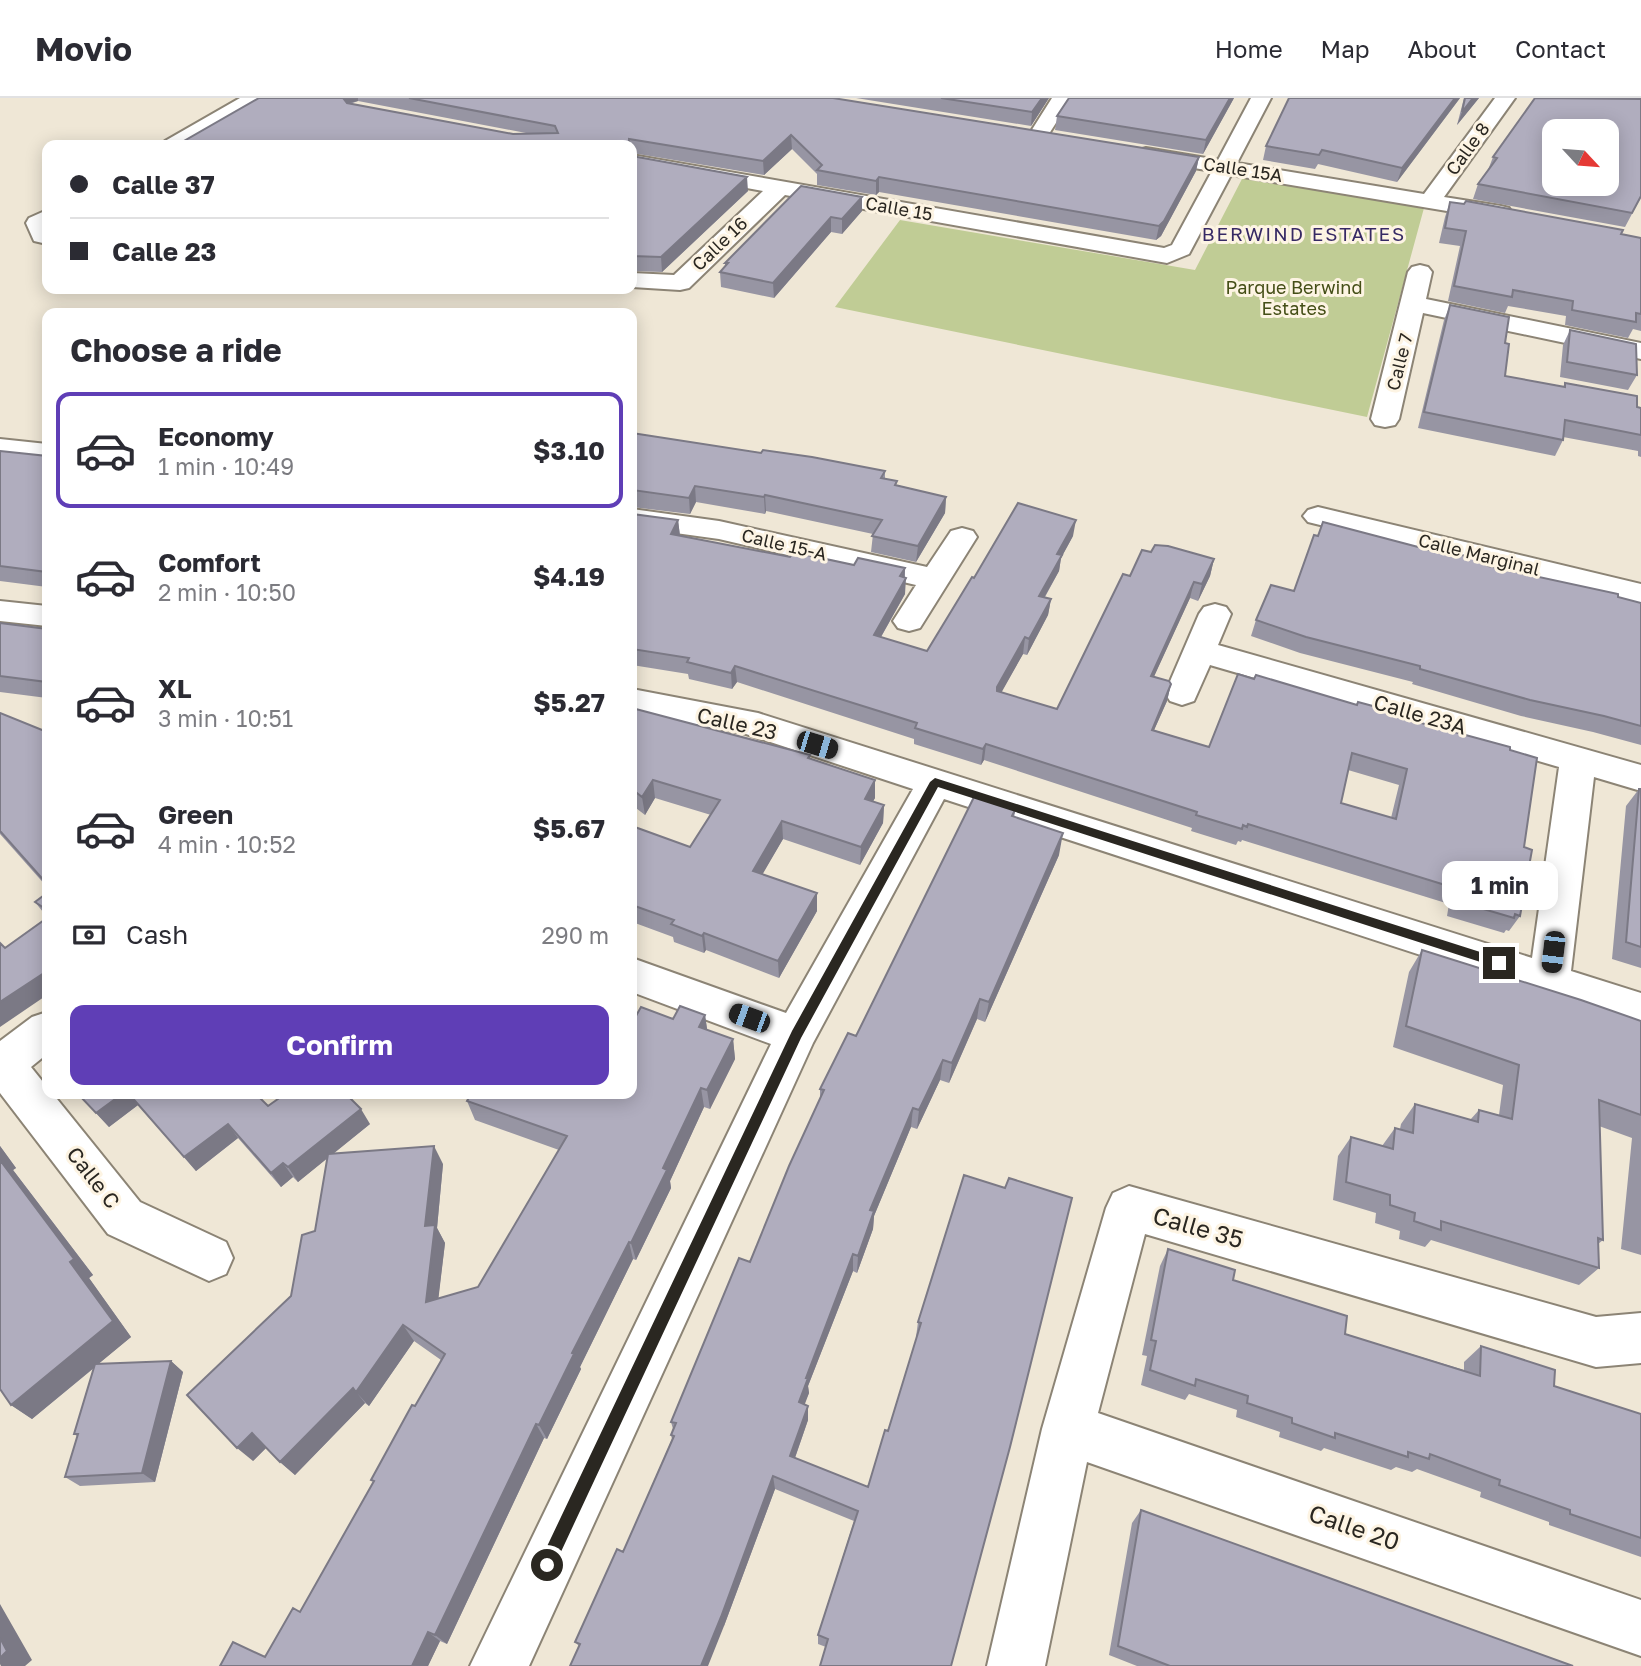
<!DOCTYPE html>
<html lang="en">
<head>
<meta charset="utf-8">
<style>
  :root { --surface:#fff; --page:#f7f7f7; --text:#2b2b33; --muted:#7c7c81; --line:#e1e1e2; --accent:#5f3eb6 }
  body { margin:0; font-family:"Golos Text",sans-serif; background:var(--page); color:var(--text); height:100vh; display:flex; flex-direction:column; font-size:26px; white-space:nowrap }
  * { box-sizing:border-box; margin:0 }
  p { font-size:23px; color:var(--muted) }
  .icon { flex:none; width:38px; height:38px; fill:none; stroke:currentColor; stroke-width:2; stroke-linecap:round; stroke-linejoin:round }
  .map { position:relative; flex:1; overflow:hidden }
  .drawer { position:absolute; left:42px; top:210px; width:595px; height:791px; display:flex; flex-direction:column; background:var(--surface); border-radius:14px; box-shadow:0 4px 18px #0003 }
  .drawer>* { flex:none }
  .hud { position:absolute; left:42px; top:42px; width:595px; height:154px; border-radius:14px; box-shadow:0 4px 18px #0003; display:grid; align-content:center; height:154px; padding:0 28px; background:var(--surface) }
  .needle { width:46px; rotate:116deg }
  .buttons { position:absolute; left:1542px; top:21px; display:grid; gap:14px }
  .buttons a { display:grid; place-items:center; width:77px; height:77px; border-radius:14px; background:var(--surface); box-shadow:0 4px 18px #0003; font-size:35px }
  .end { position:absolute; width:32px; height:32px; margin:-16px; border:9px solid #2a2721; background:#fff; box-shadow:0 0 0 4px #fff }
  .from { border-radius:50% }
  .bubble { position:absolute; height:49px; border-radius:14px; background:var(--surface); box-shadow:0 4px 18px #0003; font-size:23px; font-weight:700; line-height:49px; text-align:center }
  .car { position:absolute; width:21px; height:42px; margin:-21px -10px; border-radius:9px; box-shadow:0 0 5px 2px #0007; background:linear-gradient(#222 24%,#8ab4d8 0 40%,#222 0 76%,#8ab4d8 0 86%,#222 0) }
  .hud b { display:flex; align-items:center; gap:24px; height:66px; font-size:26px }
  .hud b+b { border-top:2px solid var(--line) }
  .hud i { width:18px; height:18px; background:var(--text) }
  ul { padding:0; list-style:none }
  li { display:flex; align-items:center; gap:21px; height:116px; margin:0 14px 10px; padding:0 14px; border:4px solid transparent; border-radius:14px }
  li div { flex:1 }
  li b { display:block; font-size:26px }
  li em { font-style:normal; font-weight:700 }
  li.active { border-color:var(--accent) }
  li>.icon { width:63px; height:63px; stroke-width:1.5 }
  h2 { padding:0 28px; font-size:32px; line-height:84px }
  .pay { display:flex; align-items:center; gap:18px; height:77px; padding:0 28px; font-size:26px }
  .pay p { margin-inline-start:auto }
  .primary-button { display:flex; gap:14px; margin-top:auto; padding:14px 28px }
  .primary-button a { flex:1; height:80px; border-radius:14px; background:var(--accent); color:#fff; font-size:28px; font-weight:700; line-height:80px; text-align:center }
  header { display:flex; align-items:center; gap:42px; box-sizing:border-box; height:98px; padding:0 35px; background:var(--surface); border-bottom:2px solid var(--line) }
  header strong { font-size:33px }
  nav { display:flex; gap:38px; margin-inline-start:auto; font-size:24px }
  .map>svg:first-child { display:block }
</style>
</head>
<body>
<header>
<strong>Movio</strong>
<nav><a>Home</a><a>Map</a><a>About</a><a>Contact</a></nav>
</header>
<div class="map">
<svg width="1641" height="1568" viewBox="0 0 1641 1568">
  <rect width="100%" height="100%" fill="#efe7d6"/>
  <path fill="#c0cc95" d="M1243,79L1424,110L1367,319L835,209L900,122L1195,172Z"/>
  <g fill="none" stroke-linecap="round" stroke-linejoin="round">
    <defs>
      <path id="minor" d="M240,0H264L186,47H162L165,43Z
        M1052,0H1072L1045,42H1031L1028,38Z
        M1251,0H1271L1237,65L1424,96L1495,0H1515L1444,99L1501,108L1509,110L1512,115L1509,120L1501,122L1231,77L1189,156L1167,165L785,97L689,190L680,192L632,189V175L674,177L763,93L632,69V57L1164,150L1172,147L1212,73L1146,62L1139,60L1136,56L1139,52L1146,50L1218,62Z
        M47,112V146L34,143L26,125L29,120Z
        M1420,167L1428,169L1432,174L1426,201L1641,245V261L1423,215L1399,321L1395,327L1385,329L1375,327L1371,321L1408,174L1412,169Z
        M0,341L47,346V362L0,357Z
        M1318,409L1641,486V506L1308,424L1303,418L1308,412Z
        M632,411L719,423L927,469L951,433L962,430L973,433L977,439L920,530L909,533L898,530L893,523L916,487L719,441L632,429Z
        M0,503L47,508V528L0,523Z
        M1215,506L1226,509L1231,516L1218,547L1641,667V693L1594,679L1571,873L1641,895V929L944,701L813,945L529,1568H470L771,946L632,894V860L786,915L913,691L743,635L632,615V591L758,615L1532,860L1559,669L1210,567L1194,603L1182,607L1170,603L1165,595L1199,516L1204,509Z
        M47,914V956L31,969L47,989V996H53L140,1104L226,1144L233,1160L226,1176L209,1183L108,1136L0,995V943L32,919Z
        M1129,1088L1596,1219L1641,1215V1265L1596,1269L1145,1136L1098,1315L1641,1502V1558L1087,1364L1045,1568H987L1042,1331L1106,1110L1113,1095Z"/>
    </defs>
    <use href="#minor" stroke="#8c8475" stroke-width="4"/>
    <use href="#minor" fill="#fff" fill-rule="evenodd"/>
  </g>
  <path fill="#9795a3" fill-rule="evenodd" d="M259,0H833L1199,59L1196,73L1161,138L1156,142L879,94L876,97L817,87V76L792,51L764,77L632,55V47H177ZM358,3L526,35L513,36L350,6Z
    M856,0H1049L1031,28Z
    M1234,0L1203,56L1055,32L1057,18Z
    M1289,0H1460L1397,84L1318,66L1315,71L1263,62L1266,48Z
    M1464,0H1479L1457,27Z
    M632,58L748,93L662,174L632,173Z
    M1493,59L1641,99L1625,129L1473,101L1478,86L1488,72Z
    M862,99V113L842,136L831,134L774,200L721,189L720,174L725,168V165Z
    M1450,104L1641,140V233L1633,231L1628,240L1565,227L1566,218L1508,208L1505,215L1448,203L1460,148L1439,145L1445,119Z
    M1450,207L1505,245V278L1563,289L1565,285L1641,310V359L1638,358V353L1563,339V342L1555,358L1418,330L1444,222Z
    M1570,232L1637,277L1628,292L1560,279L1563,247Z
    M632,335L761,355L885,373V380L897,387L946,399L945,415L916,464L871,454L873,436L766,413L765,416L696,404L690,416L632,409Z
    M0,353L47,358V489L0,483Z
    M632,416L678,422L680,438L790,459L854,467L905,470V496L881,539L927,553L974,480L1073,438L1061,460L1059,473L1045,499L1051,501L1048,517L1027,557L1023,556L1001,594L1057,611L1130,478L1151,454L1214,461L1210,478L1198,503L1190,500L1154,578L1171,586L1167,603L1154,632L1209,649L1410,622L1510,652L1524,749L1520,818L1509,833L1506,832L1504,835L1447,818L1449,806L1242,742L1241,744L1238,743L1236,747L1191,733L1192,730L984,662L981,667L914,646V641L737,584L732,591L689,581L688,576L632,567ZM1348,672L1399,687L1391,720L1341,705Z
    M1488,468L1641,505V647L1593,634L1521,618L1412,586L1413,584L1300,555L1251,538L1256,522L1294,493Z
    M0,525L47,531V600L0,594Z
    M632,610L810,657V660L875,700L873,703L884,707L883,725L860,767L783,741L762,776L817,795V813L779,880L706,852L704,855L674,844L673,839L635,825L632,826V728L690,749L711,717L655,700L645,717L632,707Z
    M0,615L47,634V789L0,736Z
    M1639,691H1641V870L1612,861L1626,708Z
    M1016,710L1014,719L1059,757L985,924L977,921L949,985L940,982L917,1031L911,1029L874,1118L873,1131L857,1175L853,1173L808,1288L809,1295L804,1306L808,1322L795,1360L868,1389L888,1333L917,1240L916,1239L918,1224L1005,1090L826,1549L818,1546V1537L854,1423L775,1391L724,1528L579,1548L575,1544L623,1454L672,1341L671,1337L673,1331L671,1324L750,1164L820,1002V991L856,938Z
    M47,795V819L35,804Z
    M1422,852L1641,923V1157L1621,1151L1632,1040L1599,1028L1603,1142L1598,1146L1599,1170L1579,1187L1431,1142L1425,1149L1399,1141L1400,1133L1375,1125L1376,1115L1333,1102L1338,1058L1351,1039L1382,1048L1395,1030L1400,1031L1401,1026L1415,1006L1470,1022L1479,1012L1499,1017L1503,987L1393,949L1409,874Z
    M705,917L707,932L733,941L735,961L710,1011L704,1009L670,1083L671,1090L636,1162L633,1161L580,1269L581,1271L547,1341L544,1340L447,1546L440,1543L428,1568H220L265,1559L300,1514L373,1384L371,1382L415,1308L441,1262L414,1243L369,1308L365,1305L295,1377L280,1364L266,1350L253,1363L291,1198L315,1133L327,1060L298,1084L293,1079L281,1089L238,1040L196,1073L138,1007L109,1029L78,996L268,1008L370,1026L333,1056L443,1066L437,1130L445,1145L438,1201L478,1189L559,1052L475,1022L467,1003L469,999L468,996H632L673,921Z
    M0,1048L16,1070L13,1072L93,1177L89,1180L131,1239L98,1266L171,1263L183,1274L155,1384L80,1388L65,1379L77,1338L74,1336L94,1270L32,1321L11,1307Z
    M1168,1151L1345,1236L1464,1272V1264L1481,1248L1554,1288L1641,1316V1459L1549,1427V1424L1480,1399L1481,1394L1417,1371L1412,1374L1396,1369L1391,1372L1324,1350L1321,1353L1279,1339L1280,1334L1236,1319L1237,1312L1189,1296L1185,1302L1141,1287L1147,1258L1142,1257L1160,1168Z
    M1141,1412L1573,1568H1137L1109,1557L1132,1425Z"/>
  <path fill="#7b7985" d="M342,0H358V3L350,5L345,12Z
    M1042,0H1049L1031,28L1032,14Z
    M1230,0H1234L1203,56L1206,42Z
    M1455,0H1460L1397,84L1402,70Z
    M1473,0H1479L1457,27L1462,14Z
    M791,37L792,51L764,77L763,63Z
    M1199,59L1196,73L1161,138L1156,142L1159,128Z
    M747,79L748,93L662,174L661,159Z
    M879,79V94L876,97V83Z
    M862,99V113L842,136V121Z
    M831,119V134L774,200L773,185Z
    M695,388L696,404L690,416L689,400Z
    M765,397L766,413L765,416L764,399Z
    M946,399L945,415L916,464L918,448Z
    M678,422L680,438L671,436Z
    M1076,422L1073,438L1061,460L1059,473L1036,514L1039,498L1057,456Z
    M1214,461L1210,478L1198,503L1202,486Z
    M905,470L904,484L906,480L905,496L873,553L874,537Z
    M1194,484L1190,500L1147,594L1151,578Z
    M1051,501L1048,517L1027,557L1029,541Z
    M1025,539L1023,556L995,606L997,589Z
    M735,568L737,584L732,591L731,575Z
    M1171,586L1167,603L1147,648L1152,632Z
    M986,646L984,662L981,667L983,651Z
    M653,682L655,700L645,717L642,699Z
    M875,682V700L864,719L865,701Z
    M884,707L883,725L860,767L861,749Z
    M782,723L783,741L754,791L753,773Z
    M1063,735L1059,757L985,924L989,904Z
    M817,795V813L779,880L778,863Z
    M632,808L635,825L632,826Z
    M704,835L706,852L704,855L702,838Z
    M47,873V897L0,929V904Z
    M980,901L977,921L949,985L952,965Z
    M705,917L708,937L699,929Z
    M733,941L735,961L710,1011L707,992Z
    M943,962L940,982L917,1031L919,1012Z
    M701,990L704,1009L670,1083L671,1090L636,1162L631,1145L663,1070Z
    M122,996H129L138,1007L109,1029L96,1015Z
    M913,1010L911,1029L874,1118L873,1131L857,1175L858,1158L870,1112Z
    M361,1011L370,1026L298,1084L288,1069Z
    M228,1026L238,1040L196,1073L184,1059Z
    M0,1048L16,1070L13,1072L93,1177L89,1180L131,1239L32,1321L11,1307L70,1164L0,1062Z
    M434,1048L443,1066L437,1130L445,1145L436,1221L426,1204L425,1128Z
    M283,1065L293,1079L281,1089L271,1075Z
    M629,1144L633,1161L580,1269L581,1271L547,1341L539,1327L572,1255Z
    M853,1156V1173L808,1288L809,1295L800,1319L799,1304L806,1280Z
    M403,1227L414,1243L369,1308L356,1294Z
    M171,1263L183,1274L155,1384L142,1375Z
    M353,1290L365,1305L295,1377L280,1364Z
    M808,1308V1322L791,1371L790,1358Z
    M536,1326L544,1340L447,1546L435,1537Z
    M252,1335L268,1348L253,1363L237,1350Z
    M773,1378L775,1391L724,1528L708,1568H701Z
    M0,1506L32,1562L25,1568H1L0,1566Z
    M428,1534L440,1543L428,1568H412Z"/>
  <path fill="#b0adbe" stroke="#7b7985" stroke-width="2" fill-rule="evenodd" d="M259,0H343L347,5L513,36L558,35L555,28L409,0H833L1199,59L1164,123L1159,128L879,79L876,83L817,72L822,67L791,37L763,63L629,41V47H177Z
    M941,0H1042L1032,14Z
    M1069,0H1230L1206,42L1057,18Z
    M1289,0H1455L1402,70L1322,52L1319,57L1266,48Z
    M1465,0H1473L1462,14Z
    M1535,0L1641,1V98L1632,115L1478,86L1497,60L1493,59ZM1554,33H1606V86H1554Z
    M632,58L747,79L661,159L632,158Z
    M801,88L862,99L842,121L831,119L773,185L720,174L728,165H725Z
    M1466,103L1623,132L1621,136L1641,140V216L1636,215V224L1572,212L1573,203L1513,192L1512,199L1454,188L1466,133L1445,130L1450,104L1464,106Z
    M1450,207L1509,219L1505,245L1509,246L1505,278L1565,289V285L1637,298V309L1641,310V337L1565,322L1563,342L1424,314Z
    M1570,232L1636,246L1637,277L1567,264Z
    M632,335L761,355L763,352L812,359L885,373L881,380L897,383L895,387L946,399L918,448L872,438L882,422L765,397L764,399L695,388L689,400L632,392Z
    M0,353L47,358V474L0,468Z
    M1018,405L1076,422L1057,456L1062,457L1039,498L1051,501L1029,541L1025,539L997,589V593L1057,611L1123,476L1130,478L1142,452L1151,454L1155,447L1168,448L1214,461L1202,486L1194,484L1151,578L1169,583L1171,586L1152,632L1209,649L1238,576L1254,581L1256,577L1357,607L1358,604L1410,618V622L1510,649V652L1537,660L1524,749L1532,752L1520,818L1515,816L1514,820L1456,803L1458,791L1248,726L1247,729L1243,727L1242,731L1196,717L1197,714L986,646L983,651L915,630L917,625L735,568L731,575L687,564L689,560L632,551V416L678,422L671,436L790,459L793,454L854,467L858,460L905,470L900,478L906,480L874,537L927,553L972,479L974,480ZM1352,655L1407,671L1396,721L1341,705Z
    M1323,424L1441,455L1442,452L1489,464L1488,468L1618,496V499L1641,505V628L1604,618L1530,602L1420,571V568L1306,539L1256,522L1271,487L1294,493L1314,437L1318,438Z
    M0,525L47,531V584L0,578Z
    M632,610L810,657L808,660L875,682L865,701L884,707L861,749L782,723L753,773L817,795L778,863L704,835L702,838L671,826L674,822L632,807V728L690,749L720,702L653,682L642,699L632,691Z
    M0,615L47,634V786L0,733Z
    M1639,691H1641V849L1626,844Z
    M975,697L1016,710L1012,718L1063,735L989,904L980,901L952,965L943,962L919,1012L913,1010L870,1112L874,1113L858,1158L853,1156L806,1280H808L799,1304L808,1308L790,1358L868,1389L885,1332L888,1333L921,1225L918,1224L964,1077L1005,1090L1009,1080L1072,1100L1010,1349L951,1568H820L828,1541L818,1537L858,1413L773,1378L721,1519L701,1568H570L580,1546L575,1544L617,1451L623,1454L674,1338L671,1337L676,1325L671,1324L739,1160L750,1164L789,1068L824,992L820,991L848,935L856,938Z
    M47,795V812L35,804Z
    M47,820V873L0,904V845L5,850Z
    M1422,852L1581,902L1641,923V1017L1599,1002L1603,1142L1598,1140L1599,1170L1441,1123V1132L1414,1123L1415,1115L1390,1107V1097L1346,1084L1351,1039L1393,1051L1395,1030L1413,1035L1415,1006L1478,1024L1479,1012L1512,1021L1519,967L1406,928Z
    M680,908L705,917L699,929L733,941L707,992L701,990L663,1070L667,1072L631,1145L629,1144L572,1255L574,1256L539,1327L536,1326L435,1537L428,1534L412,1568H220L233,1544L265,1559L293,1510L300,1514L374,1383L371,1382L412,1307L415,1308L445,1256L403,1227L356,1294L353,1290L280,1364L252,1335L237,1350L187,1297L291,1198L302,1137L315,1133L328,1056L434,1048L425,1128L435,1127L426,1204L478,1189L567,1038L467,1003L471,996H632V925L641,909L673,921Z
    M78,996H122L96,1015Z
    M129,996H256L268,1008L285,996H346L361,1011L288,1069L283,1065L271,1075L228,1026L184,1059Z
    M0,1062L74,1161L70,1164L113,1223L11,1307L0,1291Z
    M1168,1151L1235,1172L1233,1182L1347,1218L1345,1236L1480,1278L1481,1248L1555,1272L1554,1288L1641,1316V1440L1570,1416V1412L1499,1387L1500,1382L1430,1356L1429,1361L1408,1354V1359L1335,1335V1340L1292,1325V1320L1247,1305L1248,1298L1196,1281L1195,1288L1150,1272L1156,1243L1151,1242Z
    M171,1263L142,1375L65,1379L78,1336H74L95,1266Z
    M1141,1412L1573,1568H1170L1118,1548Z
    M0,1540L7,1553L0,1560Z"/>
  <path fill="#2a2721" d="M935,680L1499,860L1505,865L1499,870L938,689L801,940L552,1473L547,1475L541,1473L539,1467L541,1461L792,933L930,684Z"/>
  <g text-anchor="middle" stroke-width="6" stroke-linejoin="round" paint-order="stroke">
    <g font-size="18" fill="#2a2721" stroke="#fdf4e3">
      <text transform="translate(1468 51) rotate(-54)" y="6">Calle 8</text>
      <text transform="translate(1243 72) rotate(9)" y="6">Calle 15A</text>
      <text transform="translate(899 111) rotate(10)" y="6">Calle 15</text>
      <text transform="translate(720 146) rotate(-44)" y="6">Calle 16</text>
      <text transform="translate(1400 264) rotate(-76)" y="6">Calle 7</text>
      <text transform="translate(784 447) rotate(13)" y="6">Calle 15-A</text>
      <text transform="translate(1479 457) rotate(14)" y="6">Calle Marginal</text>
    </g>
    <g font-size="18" fill="#444e16" stroke="#fdf4e3">
      <text x="1294" y="196">Parque Berwind<tspan x="1294" dy="21">Estates</tspan></text>
    </g>
    <g font-size="19" letter-spacing="2" fill="#362964" stroke="#fdf4e3">
      <text x="1304" y="143">BERWIND ESTATES</text>
    </g>
    <g font-size="21" fill="#2a2721" stroke="#fdf4e3">
      <text transform="translate(1420 617) rotate(16)" y="7">Calle 23A</text>
      <text transform="translate(737 626) rotate(13)" y="7">Calle 23</text>
      <text transform="translate(93 1080) rotate(52)" y="7">Calle C</text>
    </g>
    <g font-size="24" fill="#2a2721" stroke="#fdf4e3">
      <text transform="translate(1198 1130) rotate(16)" y="8">Calle 35</text>
      <text transform="translate(1354 1430) rotate(19)" y="8">Calle 20</text>
    </g>
  </g>
</svg>
<div class="buttons">
<a><svg class="needle" viewBox="-14 -14 28 28"><path d="M0-13l5 13h-10z" fill="#e53935"/><path d="M0 13l5-13h-10z" fill="#7c7c81"/></svg></a>
</div>
<i class="end from" style="left:547px;top:1467px"></i>
<i class="end" style="left:1499px;top:865px"></i>
<div class="bubble" style="left:1442px;top:763px;width:116px">1 min</div>
<i class="car" style="left:817px;top:647px;rotate:107deg"></i>
<i class="car" style="left:1553px;top:854px;rotate:187deg"></i>
<i class="car" style="left:749px;top:920px;rotate:290deg"></i>
<div class="hud">
<b><i class="from"></i>Calle 37</b>
<b><i></i>Calle 23</b>
</div>
<section class="drawer">
<h2>Choose a ride</h2>
<ul>
<li class="active"><svg class="icon" aria-label="car" viewBox="0 0 24 24"><path d="M5 17H2v-5l4-1 3-4h7l3 4 3 1v5h-3M9 17h6M6 11h13"/><circle cx="7" cy="17" r="2"/><circle cx="17" cy="17" r="2"/></svg><div><b>Economy</b><p>1 min · 10:49</p></div><em>$3.10</em></li>
<li><svg class="icon" aria-label="car" viewBox="0 0 24 24"><path d="M5 17H2v-5l4-1 3-4h7l3 4 3 1v5h-3M9 17h6M6 11h13"/><circle cx="7" cy="17" r="2"/><circle cx="17" cy="17" r="2"/></svg><div><b>Comfort</b><p>2 min · 10:50</p></div><em>$4.19</em></li>
<li><svg class="icon" aria-label="car" viewBox="0 0 24 24"><path d="M5 17H2v-5l4-1 3-4h7l3 4 3 1v5h-3M9 17h6M6 11h13"/><circle cx="7" cy="17" r="2"/><circle cx="17" cy="17" r="2"/></svg><div><b>XL</b><p>3 min · 10:51</p></div><em>$5.27</em></li>
<li><svg class="icon" aria-label="car" viewBox="0 0 24 24"><path d="M5 17H2v-5l4-1 3-4h7l3 4 3 1v5h-3M9 17h6M6 11h13"/><circle cx="7" cy="17" r="2"/><circle cx="17" cy="17" r="2"/></svg><div><b>Green</b><p>4 min · 10:52</p></div><em>$5.67</em></li>
</ul>
<div class="pay"><svg class="icon" aria-label="cash" viewBox="0 0 24 24"><path d="M3 7h18v10H3z"/><circle cx="12" cy="12" r="2"/></svg>Cash<p>290 m</p></div>
<div class="primary-button"><a>Confirm</a></div>
</section>
</div>
</body>
</html>
